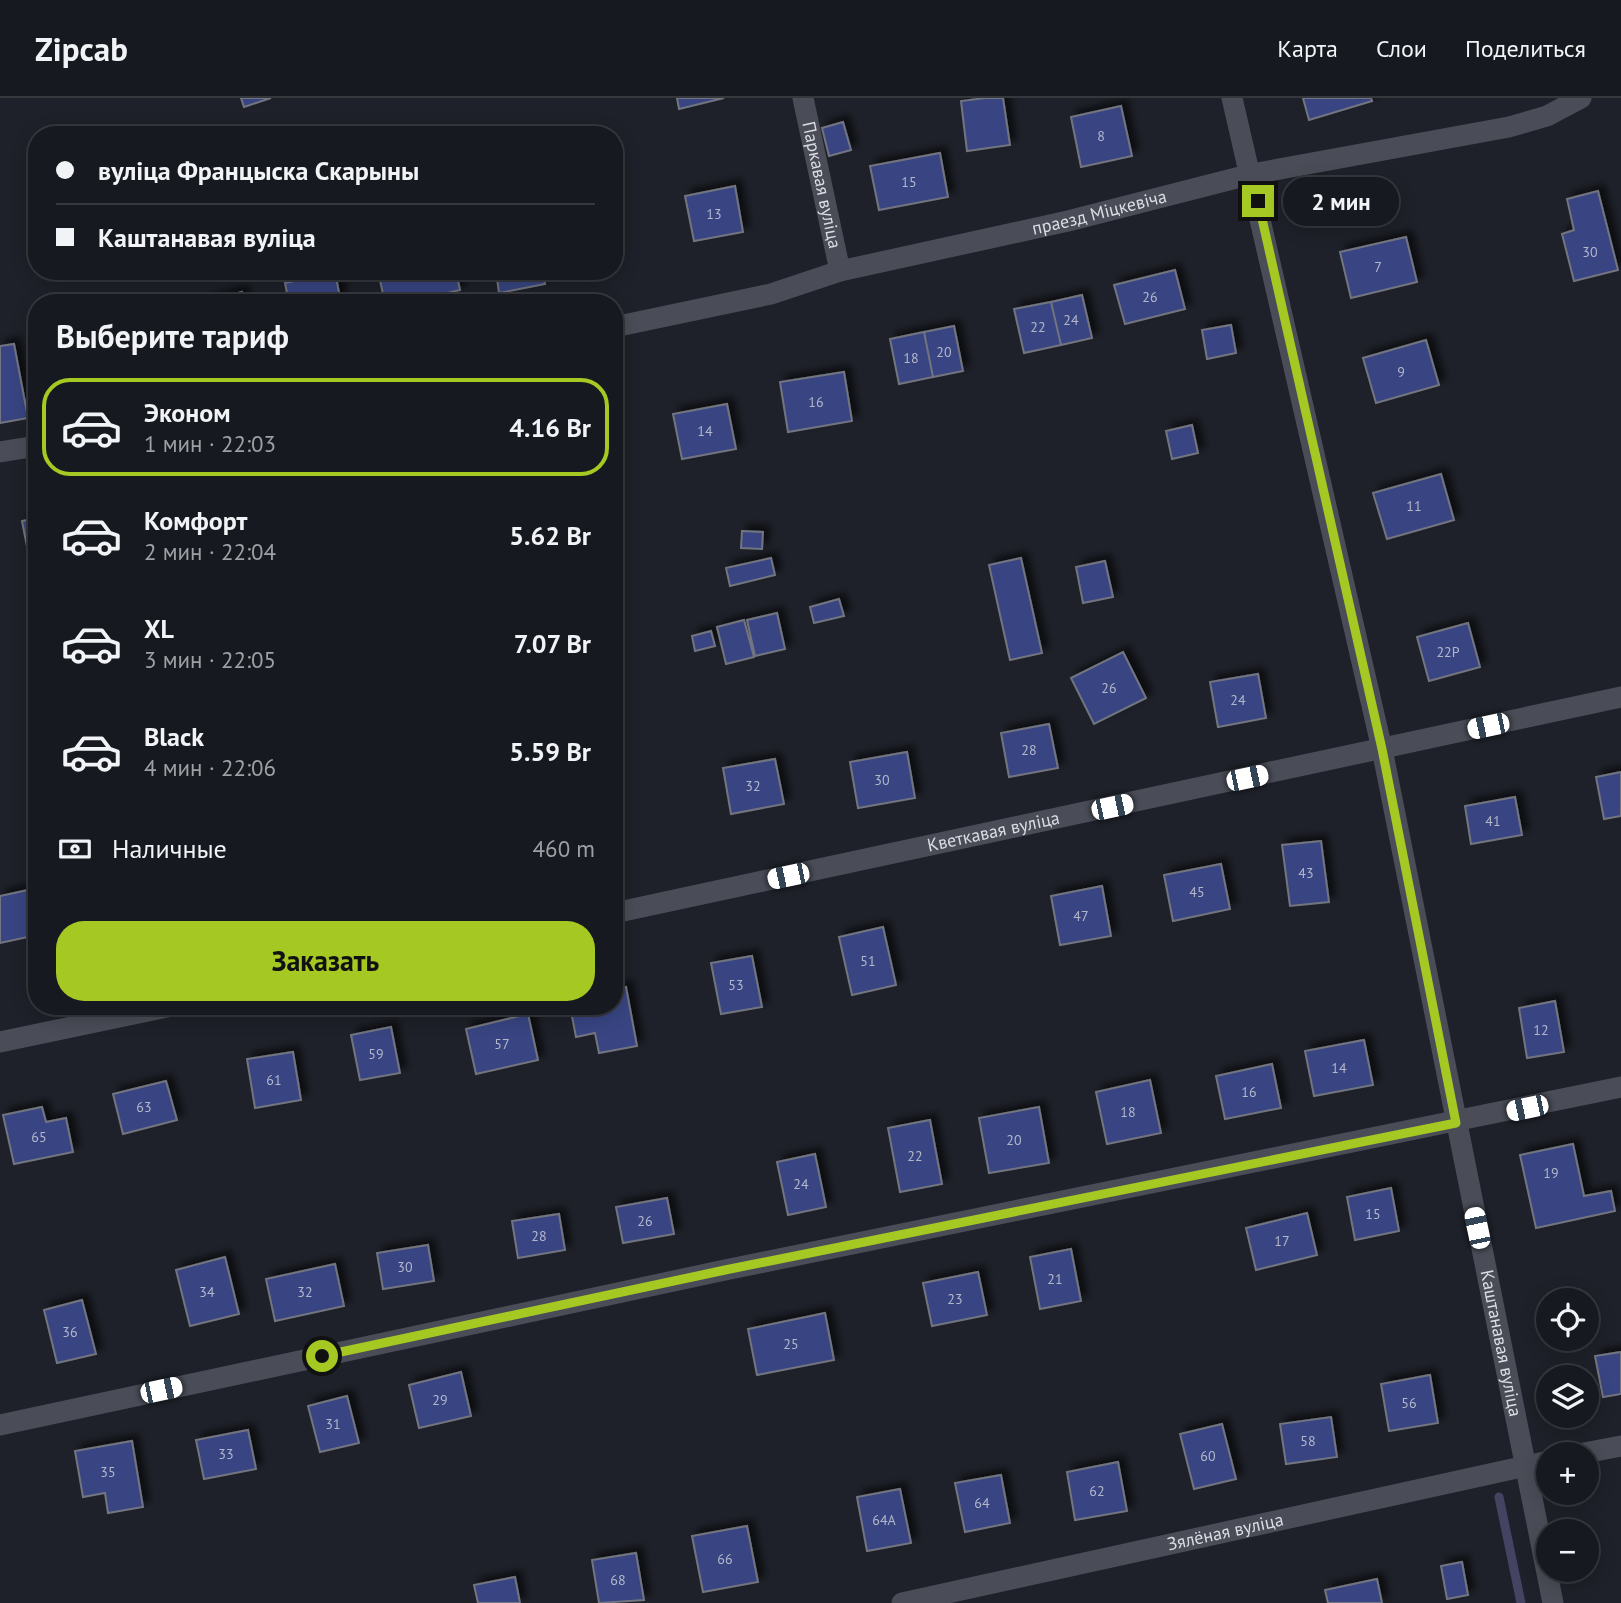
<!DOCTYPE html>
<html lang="ru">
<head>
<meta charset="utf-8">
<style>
  :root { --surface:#16191f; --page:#23262c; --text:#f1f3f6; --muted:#9ea0a4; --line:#35383d; --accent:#a5c823 }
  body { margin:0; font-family:"PT Sans",sans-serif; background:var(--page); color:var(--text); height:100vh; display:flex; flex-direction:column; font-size:26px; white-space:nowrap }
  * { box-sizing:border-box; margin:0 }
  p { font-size:23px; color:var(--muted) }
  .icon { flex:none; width:38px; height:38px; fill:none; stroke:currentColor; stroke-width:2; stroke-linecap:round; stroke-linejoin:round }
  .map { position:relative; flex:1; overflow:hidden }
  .drawer { position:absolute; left:28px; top:196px; width:595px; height:721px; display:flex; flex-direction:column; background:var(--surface); border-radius:28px; box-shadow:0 4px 18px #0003,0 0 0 2px var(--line) }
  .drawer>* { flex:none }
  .top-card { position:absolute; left:28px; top:28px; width:595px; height:154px; border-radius:28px; box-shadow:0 4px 18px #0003,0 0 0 2px var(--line); display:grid; align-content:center; height:154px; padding:0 28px; background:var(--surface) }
  .buttons { position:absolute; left:1536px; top:1190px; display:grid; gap:14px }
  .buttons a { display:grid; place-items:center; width:63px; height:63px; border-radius:50%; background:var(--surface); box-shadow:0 4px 18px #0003,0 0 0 2px var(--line); font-size:35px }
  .end { position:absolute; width:32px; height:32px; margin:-16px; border:9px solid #a5c823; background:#111; box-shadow:0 0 0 4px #111 }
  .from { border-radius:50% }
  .bubble { position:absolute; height:49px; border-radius:24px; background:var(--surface); box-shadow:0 4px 18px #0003,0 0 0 2px var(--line); font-size:23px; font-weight:700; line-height:49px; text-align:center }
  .car { position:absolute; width:21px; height:42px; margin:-21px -10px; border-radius:9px; box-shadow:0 0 5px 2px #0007; background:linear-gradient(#fff 24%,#345 0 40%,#fff 0 76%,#345 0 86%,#fff 0) }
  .top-card b { display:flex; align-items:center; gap:24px; height:66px; font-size:26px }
  .top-card b+b { border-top:2px solid var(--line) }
  .top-card i { width:18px; height:18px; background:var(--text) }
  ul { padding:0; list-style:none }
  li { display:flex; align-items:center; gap:21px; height:98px; margin:0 14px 10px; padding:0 14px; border:4px solid transparent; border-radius:28px }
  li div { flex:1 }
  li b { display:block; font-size:26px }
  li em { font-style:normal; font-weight:700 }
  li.active { border-color:var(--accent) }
  li>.icon { width:63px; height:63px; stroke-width:1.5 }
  h2 { padding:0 28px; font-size:32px; line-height:84px }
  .pay { display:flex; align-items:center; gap:18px; height:77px; padding:0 28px; font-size:26px }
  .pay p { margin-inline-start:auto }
  .cta { display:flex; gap:14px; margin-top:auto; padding:14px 28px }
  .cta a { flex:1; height:80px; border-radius:28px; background:var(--accent); color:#111; font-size:28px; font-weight:700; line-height:80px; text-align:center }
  header { display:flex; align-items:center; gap:42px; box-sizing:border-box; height:98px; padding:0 35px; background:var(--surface); border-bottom:2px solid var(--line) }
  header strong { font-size:33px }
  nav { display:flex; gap:38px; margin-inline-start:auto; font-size:24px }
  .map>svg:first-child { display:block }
</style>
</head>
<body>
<header>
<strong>Zipcab</strong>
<nav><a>Карта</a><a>Слои</a><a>Поделиться</a></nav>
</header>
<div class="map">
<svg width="1621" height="1505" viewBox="0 0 1621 1505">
  <defs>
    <filter id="shadow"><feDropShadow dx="6" dy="-6" stdDeviation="3.5" flood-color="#0009"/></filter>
  </defs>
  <rect width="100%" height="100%" fill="#1e2129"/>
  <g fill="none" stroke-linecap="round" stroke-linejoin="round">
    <path stroke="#444362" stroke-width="9" d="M1499,1399L1521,1505"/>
  </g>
  <path fill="#374482" stroke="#72757f" stroke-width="2" filter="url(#shadow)" d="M241,0H271L244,9Z
    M677,0H724L679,11Z
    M985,0H1003L1010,47L967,53L961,3Z
    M1303,0H1371L1372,3L1309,22Z
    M1121,8L1132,58L1081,69L1071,19Z
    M843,24L851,52L829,58L822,30Z
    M940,55L948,99L879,112L870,68Z
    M735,88L743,134L694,143L685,98Z
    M1598,93L1618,172L1574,183L1562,136L1574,132L1567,101Z
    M1406,139L1417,184L1351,200L1340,154Z
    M1175,172L1185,211L1125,226L1114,187Z
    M378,173H456L460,192L405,205H385Z
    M496,173H542L545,186L499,195Z
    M335,174L341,205H289L285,185Z
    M242,194L245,205H198Z
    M1082,197L1092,240L1061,247L1051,204Z
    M1051,204L1061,247L1024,255L1014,211Z
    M1231,227L1236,255L1207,261L1202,232Z
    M954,228L963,273L933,279L924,234Z
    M924,234L933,279L899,286L890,241Z
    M1426,242L1439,287L1376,305L1363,260Z
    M14,246L28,320L0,325V248Z
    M844,274L852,323L788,334L780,284Z
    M727,306L736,351L682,361L673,316Z
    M1192,327L1198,355L1172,361L1166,333Z
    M1441,376L1454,422L1387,441L1373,395Z
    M37,420V463L30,464L22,423Z
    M742,433L763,434L762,451L741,450Z
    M771,460L775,477L730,488L726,470Z
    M1021,460L1042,555L1010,562L989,467Z
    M1105,463L1113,499L1083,505L1076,469Z
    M839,501L844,518L814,525L810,509Z
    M777,515L785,551L755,558L747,522Z
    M744,522L754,559L726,566L717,529Z
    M1468,525L1480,569L1429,583L1417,539Z
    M711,533L715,548L695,553L692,538Z
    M1123,554L1146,600L1094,626L1071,580Z
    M1258,576L1266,620L1218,629L1210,584Z
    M1049,626L1058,670L1009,679L1001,635Z
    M907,654L915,700L858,710L850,664Z
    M775,661L784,706L731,716L723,670Z
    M1621,674V718L1604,721L1596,679Z
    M1515,699L1522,737L1471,746L1465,708Z
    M1321,743L1329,804L1290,808L1282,747Z
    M1221,766L1230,811L1173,823L1164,777Z
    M1102,788L1111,838L1060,847L1051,798Z
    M37,790V837L0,845V798Z
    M883,829L896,887L852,897L839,839Z
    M752,858L762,909L721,916L711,865Z
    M626,889L637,948L599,955L595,935L576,939L570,908H614V891Z
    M1555,903L1564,954L1527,960L1519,910Z
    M528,916L538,962L476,976L466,931Z
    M391,929L400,975L360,982L351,937Z
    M1364,942L1373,987L1314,998L1305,953Z
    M293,954L301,1002L255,1010L247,961Z
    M1272,966L1281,1010L1225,1021L1216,978Z
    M1150,982L1161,1035L1107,1046L1096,994Z
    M166,983L177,1022L123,1036L113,996Z
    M42,1009L46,1024L66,1020L73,1054L14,1066L3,1017Z
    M1039,1009L1049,1065L989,1075L979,1020Z
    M930,1022L942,1086L900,1094L888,1030Z
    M1573,1046L1584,1098L1611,1093L1615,1113L1536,1130L1520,1057Z
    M815,1056L826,1109L788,1117L777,1064Z
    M1391,1090L1399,1133L1355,1142L1347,1099Z
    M667,1100L674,1136L623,1145L616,1109Z
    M1307,1115L1317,1157L1256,1172L1246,1130Z
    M559,1116L565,1152L518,1160L512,1123Z
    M428,1147L434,1183L383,1191L377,1155Z
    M1071,1151L1081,1203L1040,1211L1030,1159Z
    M225,1159L239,1216L190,1228L176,1172Z
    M335,1166L344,1208L275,1223L266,1181Z
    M978,1174L987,1217L932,1228L923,1185Z
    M82,1202L96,1256L57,1265L44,1212Z
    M825,1215L834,1262L757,1277L748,1231Z
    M1621,1254V1296L1603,1299L1595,1258Z
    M461,1274L471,1318L419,1330L409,1287Z
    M1430,1277L1438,1325L1389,1333L1381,1286Z
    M347,1298L359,1345L320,1354L308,1308Z
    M1331,1319L1337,1359L1286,1366L1280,1326Z
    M1222,1326L1236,1381L1194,1391L1180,1336Z
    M248,1332L256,1371L204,1381L196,1342Z
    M132,1343L143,1409L108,1415L105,1395L83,1399L75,1353Z
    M1118,1364L1127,1413L1075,1422L1067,1374Z
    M1001,1377L1010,1425L965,1434L955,1385Z
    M900,1391L911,1445L867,1453L857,1399Z
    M747,1428L758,1484L703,1494L692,1438Z
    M636,1455L644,1502L599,1505L592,1462Z
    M1462,1464L1468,1497L1447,1501L1441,1468Z
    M515,1479L520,1505H478L474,1487Z
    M1377,1481L1382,1505H1328L1325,1492Z"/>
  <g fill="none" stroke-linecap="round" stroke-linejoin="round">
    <g stroke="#4a4d57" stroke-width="21">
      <path id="s1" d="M803,0L840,173"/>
      <path id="s2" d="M1232,0L1382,651L1553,1505"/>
      <path id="s3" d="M614,229L771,196L840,173L1068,123L1252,76L1509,29L1547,18L1581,0"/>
      <path d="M0,354L37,348"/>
      <path id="s4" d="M614,815L1621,599"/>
      <path d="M0,944L172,908"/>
      <path d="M0,1327L725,1172L1621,989"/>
      <path d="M1579,1356L1621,1348"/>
      <path id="s5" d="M902,1505L1549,1363"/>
    </g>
  </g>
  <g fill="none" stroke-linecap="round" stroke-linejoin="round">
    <path stroke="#a5c823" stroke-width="9" d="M322,1258L725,1172L1456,1025L1382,651L1258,103"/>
  </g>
  <g text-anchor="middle" stroke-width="7" stroke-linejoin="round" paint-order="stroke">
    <g font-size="14" fill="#b3b7cb">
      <text x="1101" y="43">8</text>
      <text x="909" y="89">15</text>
      <text x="714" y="121">13</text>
      <text x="1590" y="159">30</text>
      <text x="1378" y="174">7</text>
      <text x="1150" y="204">26</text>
      <text x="1071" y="227">24</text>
      <text x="1038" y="234">22</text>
      <text x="944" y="259">20</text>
      <text x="911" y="265">18</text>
      <text x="1401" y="279">9</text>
      <text x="816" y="309">16</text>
      <text x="705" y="338">14</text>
      <text x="1414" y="413">11</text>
      <text x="1448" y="559">22Р</text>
      <text x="1109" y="595">26</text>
      <text x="1238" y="607">24</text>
      <text x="1029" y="657">28</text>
      <text x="882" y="687">30</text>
      <text x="753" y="693">32</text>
      <text x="1493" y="728">41</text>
      <text x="1306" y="780">43</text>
      <text x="1197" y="799">45</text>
      <text x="1081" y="823">47</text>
      <text x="868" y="868">51</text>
      <text x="736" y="892">53</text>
      <text x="1541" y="937">12</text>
      <text x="502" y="951">57</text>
      <text x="376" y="961">59</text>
      <text x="1339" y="975">14</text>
      <text x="274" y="987">61</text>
      <text x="1249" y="999">16</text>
      <text x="144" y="1014">63</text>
      <text x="1128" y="1019">18</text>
      <text x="39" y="1044">65</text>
      <text x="1014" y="1047">20</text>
      <text x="915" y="1063">22</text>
      <text x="1551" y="1080">19</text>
      <text x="801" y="1091">24</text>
      <text x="1373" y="1121">15</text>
      <text x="645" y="1128">26</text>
      <text x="539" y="1143">28</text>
      <text x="1282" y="1148">17</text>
      <text x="405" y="1174">30</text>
      <text x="1055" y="1186">21</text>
      <text x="207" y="1199">34</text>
      <text x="305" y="1199">32</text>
      <text x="955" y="1206">23</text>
      <text x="70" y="1239">36</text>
      <text x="791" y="1251">25</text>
      <text x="440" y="1307">29</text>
      <text x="1409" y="1310">56</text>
      <text x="333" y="1331">31</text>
      <text x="1308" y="1348">58</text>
      <text x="226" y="1361">33</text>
      <text x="1208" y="1363">60</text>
      <text x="108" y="1379">35</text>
      <text x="1097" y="1398">62</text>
      <text x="982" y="1410">64</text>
      <text x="884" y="1427">64А</text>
      <text x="725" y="1466">66</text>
      <text x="618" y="1487">68</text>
    </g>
    <g font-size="18" fill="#dcdde3" stroke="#15171f">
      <text dy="6" stroke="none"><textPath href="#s1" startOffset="89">Паркавая вуліца</textPath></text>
      <text dy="6" stroke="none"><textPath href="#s3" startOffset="499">праезд Міцкевіча</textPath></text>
      <text dy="6" stroke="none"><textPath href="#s4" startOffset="388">Кветкавая вуліца</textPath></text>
      <text dy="6" stroke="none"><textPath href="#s2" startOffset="1274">Каштанавая вуліца</textPath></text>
      <text dy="6" stroke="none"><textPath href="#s5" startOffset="331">Зялёная вуліца</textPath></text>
    </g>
  </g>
</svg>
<div class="buttons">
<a><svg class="icon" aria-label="locate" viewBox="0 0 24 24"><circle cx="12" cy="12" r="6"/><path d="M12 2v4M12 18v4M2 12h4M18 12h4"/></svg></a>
<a><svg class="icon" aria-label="layers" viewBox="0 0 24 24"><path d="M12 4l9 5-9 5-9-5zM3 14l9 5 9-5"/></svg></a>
<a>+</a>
<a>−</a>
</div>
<i class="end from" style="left:322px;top:1258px"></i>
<i class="end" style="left:1258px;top:103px"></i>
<div class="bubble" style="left:1283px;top:79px;width:116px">2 мин</div>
<i class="car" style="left:1488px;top:628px;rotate:258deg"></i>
<i class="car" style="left:1247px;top:680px;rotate:78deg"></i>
<i class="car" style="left:1112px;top:709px;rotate:78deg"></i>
<i class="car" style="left:788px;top:778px;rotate:258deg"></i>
<i class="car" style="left:1527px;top:1010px;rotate:258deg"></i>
<i class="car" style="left:1477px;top:1130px;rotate:348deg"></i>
<i class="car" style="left:161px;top:1292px;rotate:78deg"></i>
<div class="top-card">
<b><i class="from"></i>вуліца Францыска Скарыны</b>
<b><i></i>Каштанавая вуліца</b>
</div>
<section class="drawer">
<h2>Выберите тариф</h2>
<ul>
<li class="active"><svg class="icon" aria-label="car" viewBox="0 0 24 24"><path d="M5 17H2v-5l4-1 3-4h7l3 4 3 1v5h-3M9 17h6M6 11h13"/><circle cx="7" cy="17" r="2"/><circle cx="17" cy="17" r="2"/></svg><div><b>Эконом</b><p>1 мин · 22:03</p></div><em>4.16 Br</em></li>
<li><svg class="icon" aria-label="car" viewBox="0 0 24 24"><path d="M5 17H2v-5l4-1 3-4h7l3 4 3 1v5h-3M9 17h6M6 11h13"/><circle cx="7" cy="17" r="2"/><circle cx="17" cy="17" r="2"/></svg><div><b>Комфорт</b><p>2 мин · 22:04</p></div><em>5.62 Br</em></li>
<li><svg class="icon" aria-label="car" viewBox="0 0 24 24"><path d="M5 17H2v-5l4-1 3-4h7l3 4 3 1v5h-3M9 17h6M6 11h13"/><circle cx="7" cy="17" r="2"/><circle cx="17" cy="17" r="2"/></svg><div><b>XL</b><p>3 мин · 22:05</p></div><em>7.07 Br</em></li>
<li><svg class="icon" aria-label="car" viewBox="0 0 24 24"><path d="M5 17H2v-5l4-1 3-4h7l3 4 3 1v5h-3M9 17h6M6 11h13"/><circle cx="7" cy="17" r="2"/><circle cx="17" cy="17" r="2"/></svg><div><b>Black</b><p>4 мин · 22:06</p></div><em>5.59 Br</em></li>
</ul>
<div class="pay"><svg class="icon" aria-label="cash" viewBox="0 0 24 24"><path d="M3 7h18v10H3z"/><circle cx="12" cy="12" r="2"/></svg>Наличные<p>460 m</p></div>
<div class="cta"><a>Заказать</a></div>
</section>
</div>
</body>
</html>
